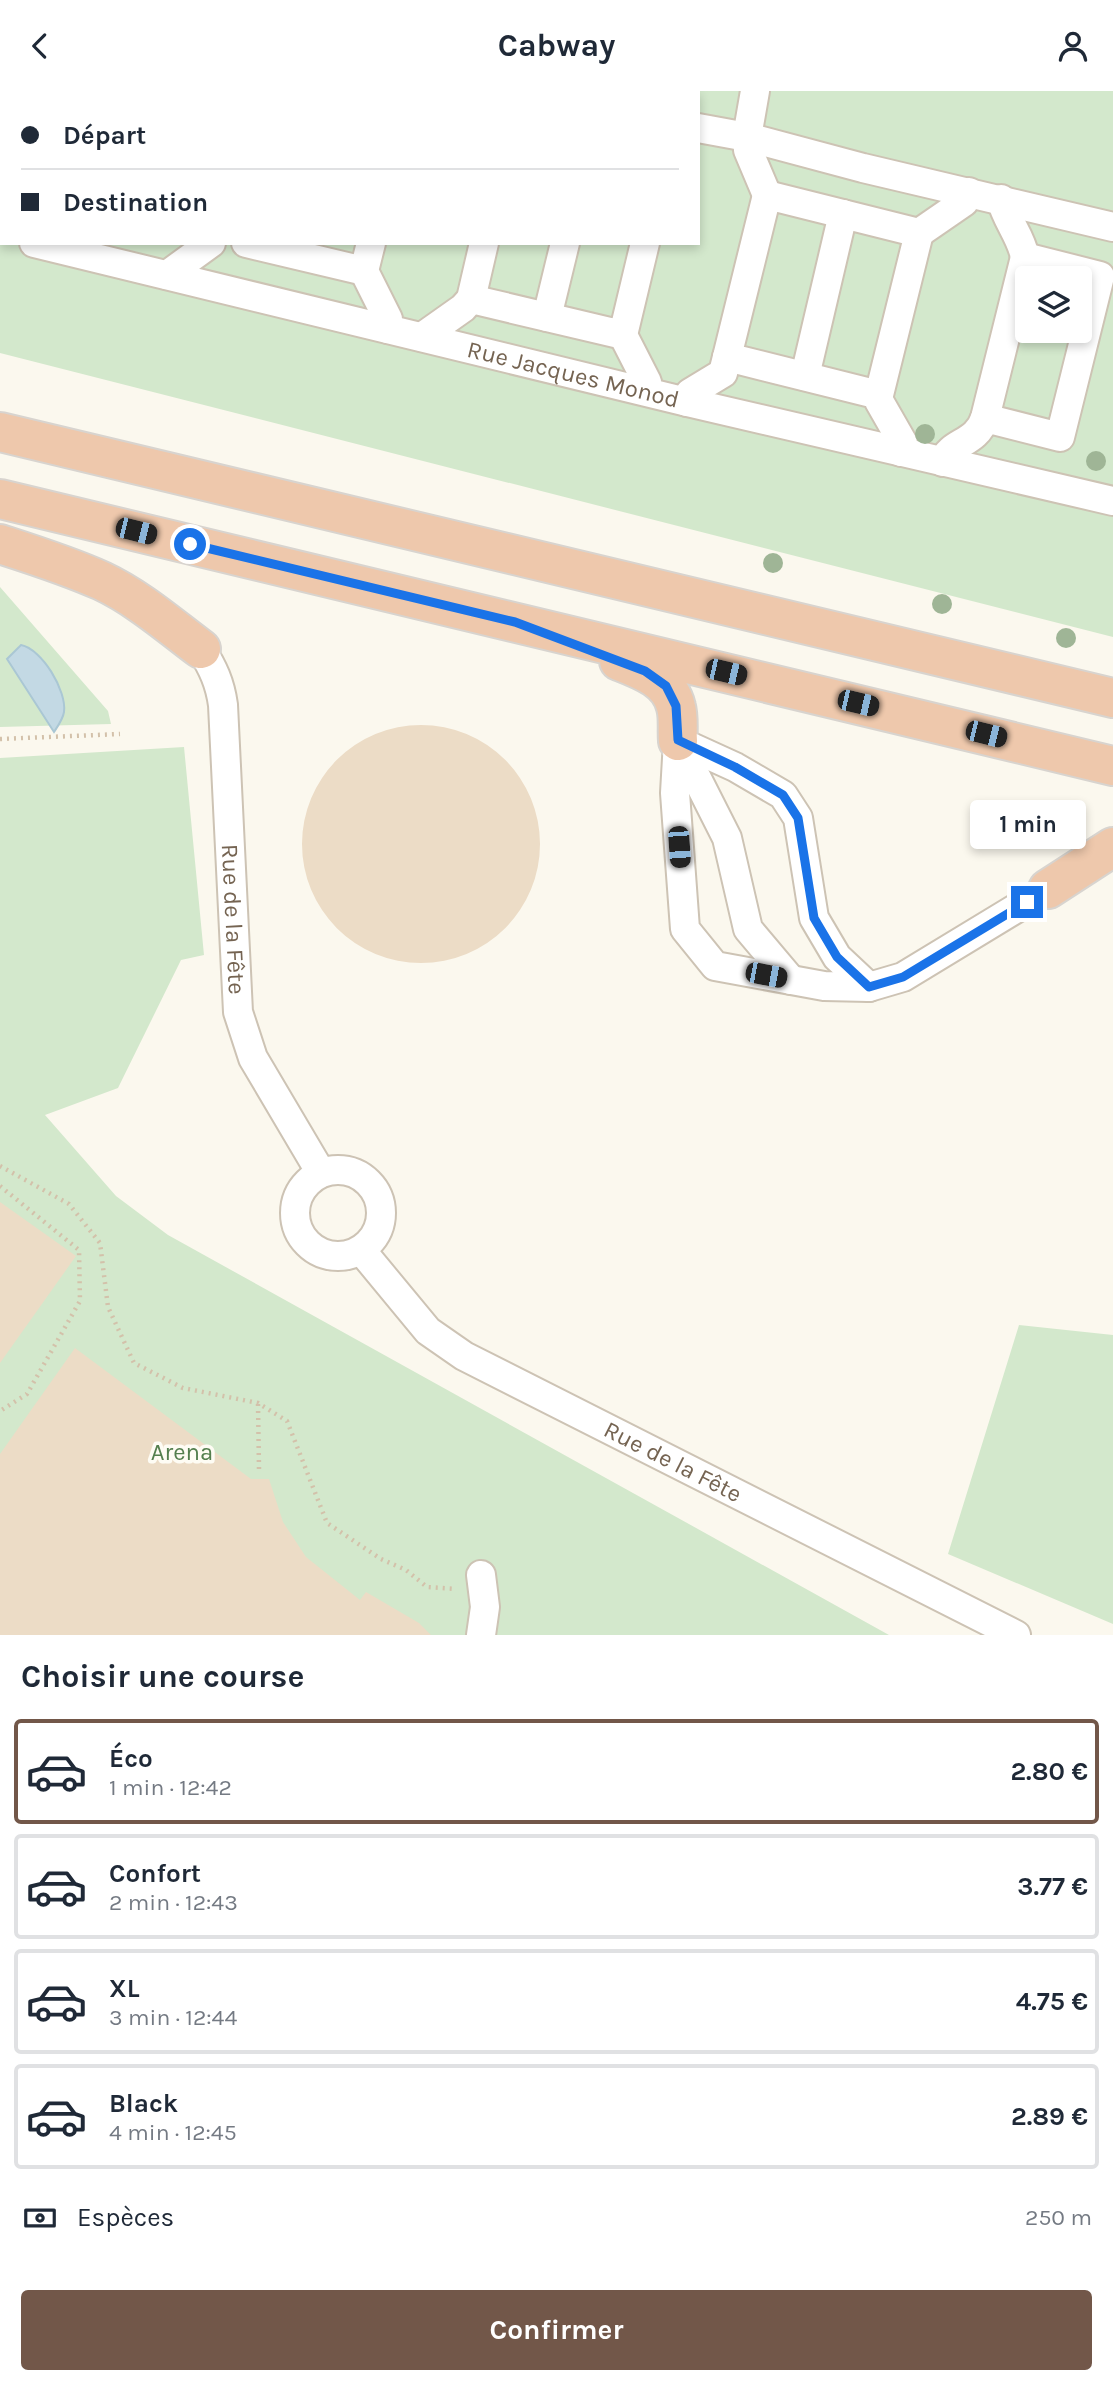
<!DOCTYPE html>
<html lang="fr">
<head>
<meta charset="utf-8">
<style>
  :root { --surface:#fff; --page:#f6f6f7; --text:#1f2937; --muted:#747a83; --line:#e0e1e3; --accent:#725749 }
  body { margin:0; font-family:Karla,sans-serif; background:var(--page); color:var(--text); height:100vh; display:flex; flex-direction:column; font-size:26px; white-space:nowrap }
  * { box-sizing:border-box; margin:0 }
  p { font-size:23px; color:var(--muted) }
  .icon { flex:none; width:38px; height:38px; fill:none; stroke:currentColor; stroke-width:2; stroke-linecap:round; stroke-linejoin:round }
  .map { position:relative; height:1544px; overflow:hidden }
  .sheet { display:flex; flex-direction:column; background:var(--surface); flex:1 }
  .sheet>* { flex:none }
  .banner { position:absolute; left:0px; top:0px; width:700px; height:154px; box-shadow:0 4px 10px #0003; display:grid; align-content:center; height:154px; padding:0 21px; background:var(--surface) }
  .fabs { position:absolute; left:1015px; top:175px; display:grid; gap:14px }
  .fabs a { display:grid; place-items:center; width:77px; height:77px; border-radius:7px; background:var(--surface); box-shadow:0 4px 10px #0003; font-size:35px }
  .end { position:absolute; width:32px; height:32px; margin:-16px; border:9px solid #1a73e8; background:#fff; box-shadow:0 0 0 4px #fff }
  .from { border-radius:50% }
  .bubble { position:absolute; height:49px; border-radius:7px; background:var(--surface); box-shadow:0 4px 10px #0003; font-size:23px; font-weight:700; line-height:49px; text-align:center }
  .car { position:absolute; width:21px; height:42px; margin:-21px -10px; border-radius:9px; box-shadow:0 0 5px 2px #0007; background:linear-gradient(#222 24%,#8ab4d8 0 40%,#222 0 76%,#8ab4d8 0 86%,#222 0) }
  .banner b { display:flex; align-items:center; gap:24px; height:66px; font-size:26px }
  .banner b+b { border-top:2px solid var(--line) }
  .banner i { width:18px; height:18px; background:var(--text) }
  ul { padding:0; list-style:none }
  li { display:flex; align-items:center; gap:21px; height:105px; margin:0 14px 10px; padding:0 7px; border:4px solid var(--line); border-radius:7px }
  li div { flex:1 }
  li b { display:block; font-size:26px }
  li em { font-style:normal; font-weight:700 }
  li.current { border-color:var(--accent) }
  li>.icon { width:63px; height:63px; stroke-width:1.5 }
  h2 { padding:0 21px; font-size:32px; line-height:84px }
  .pay { display:flex; align-items:center; gap:18px; height:77px; padding:0 21px; font-size:26px }
  .pay p { margin-inline-start:auto }
  .cta { display:flex; gap:14px; margin-top:auto; padding:14px 21px }
  .cta a { flex:1; height:80px; border-radius:7px; background:var(--accent); color:#fff; font-size:28px; font-weight:700; line-height:80px; text-align:center }
  header { display:flex; justify-content:space-between; align-items:center; height:91px; padding:0 21px; background:var(--surface); font-size:32px; font-weight:700 }
  .map>svg:first-child { display:block }
</style>
</head>
<body>
<header><svg class="icon" aria-label="back" viewBox="0 0 24 24"><path d="M15 5l-7 7 7 7"/></svg>Cabway<svg class="icon" aria-label="person" viewBox="0 0 24 24"><circle cx="12" cy="8" r="4"/><path d="M4 21q1-7 8-7t8 7"/></svg></header>
<div class="map">
<svg width="1113" height="1544" viewBox="0 0 1113 1544">
  <rect width="100%" height="100%" fill="#fbf8ee"/>
  <path fill="#d3e8cc" fill-rule="evenodd" d="M0,0H1113V546L0,262ZM2,2H698V152H2ZM1027,187H1080V240H1027Z
    M0,496L108,620L111,633L0,636Z
    M184,656L204,864L181,869L118,997L45,1024L116,1105L168,1144L889,1544H0V667Z
    M1019,1234L1113,1244V1533L948,1463Z"/>
  <path fill="#c3d9e4" stroke="#aac7d4" stroke-width="2" d="M21,554C42,558 67,600 64,621C63,628 58,635 54,641L7,568Z"/>
  <path fill="#ecdcc6" d="M302 753a119 119 0 1 1 238 0a119 119 0 1 1-238 0Z
    M0,1111L76,1165L0,1272Z
    M75,1257L251,1388H269L283,1431L306,1466L360,1509L366,1501L419,1532L431,1544H0V1363Z"/>
  <g fill="none" stroke-linecap="round" stroke-linejoin="round">
    <defs>
      <g id="minor">
        <path d="M329,0L336,2"/>
        <path d="M491,0L492,2"/>
        <path d="M548,0L555,2"/>
        <path d="M755,0L747,46L748,59L767,104"/>
        <path d="M59,2L60,0"/>
        <path d="M139,2L140,0"/>
        <path d="M253,2L254,0"/>
        <path d="M429,2L432,0"/>
        <path d="M698,37L747,46L863,77L1113,136"/>
        <path d="M0,93L2,94"/>
        <path d="M1001,108C1006,129 1021,145 1025,166"/>
        <path d="M0,125H2"/>
        <path d="M919,142L964,111L969,101"/>
        <path id="s1" d="M34,152L687,311L1113,410"/>
        <path d="M246,152L364,180L371,152"/>
        <path d="M1025,166L1100,185L1060,346L985,327Z"/>
        <path d="M364,180L388,228V238"/>
        <path d="M167,184L211,152"/>
        <path d="M471,208L623,244L645,152"/>
        <path d="M547,226L565,152"/>
        <path d="M623,244L647,291L646,300"/>
        <path d="M422,246L463,217L471,208L484,152"/>
        <path d="M805,285L843,123"/>
        <path d="M879,304L727,266L767,104L919,142L879,304V310L903,352L901,361"/>
        <path d="M687,311L690,302L723,282L727,266"/>
        <path d="M943,371C950,350 976,354 985,327"/>
        <path id="s2" d="M201,558C213,577 220,592 223,614L238,921L253,967L321,1082"/>
        <path d="M678,650L675,702L685,838L715,875L824,895L869,896L903,886L1048,798"/>
        <path d="M678,650L735,676L783,704L798,727L814,827L837,866L869,896"/>
        <path d="M678,650L727,747L748,838L791,889"/>
        <circle cx="338" cy="1122" r="43"/>
        <path id="s3" d="M361,1159L428,1240L464,1265L1016,1544"/>
        <path d="M481,1544L485,1516L481,1484"/>
      </g>
      <path id="highway" d="M0,341L1113,607
        M0,408L1113,675
        M0,453C34,464 69,475 102,490C138,507 169,534 201,558
        M619,570C642,579 670,589 676,616C679,627 677,639 678,650
        M1048,798L1113,756"/>
    </defs>
    <use href="#minor" stroke="#cdc3b4" stroke-width="32"/>
    <use href="#highway" stroke="#d8d4cf" stroke-width="42"/>
    <path stroke="#d3c1aa" stroke-width="4.5" stroke-dasharray="2 5" stroke-linecap="butt" d="M653,0L660,2
      M609,2L610,0
      M0,648L120,643
      M0,1075L69,1113L100,1152L108,1216L134,1272L183,1297L258,1312L287,1330L327,1432L381,1468L406,1479L427,1496L456,1498
      M0,1095L79,1159L80,1210L27,1303L0,1320
      M258,1313L259,1378"/>
    <use href="#minor" stroke="#fff" stroke-width="28"/>
    <use href="#highway" stroke="#eec8ac" stroke-width="38"/>
  </g>
  <g fill="#9fb596">
    <circle cx="925" cy="343" r="10"/>
    <circle cx="1096" cy="370" r="10"/>
    <circle cx="773" cy="472" r="10"/>
    <circle cx="942" cy="513" r="10"/>
    <circle cx="1066" cy="547" r="10"/>
  </g>
  <g fill="none" stroke-linecap="round" stroke-linejoin="round">
    <path stroke="#1a73e8" stroke-width="9" d="M190,453L515,531L645,580L666,595L676,615L678,649L735,676L783,704L798,727L814,827L837,866L869,896L903,886L1027,811"/>
  </g>
  <g text-anchor="middle" stroke-width="7" stroke-linejoin="round" paint-order="stroke">
    <g font-size="24" fill="#756452" stroke="#fefcf4">
      <text dy="8" stroke="none"><textPath href="#s1" startOffset="555">Rue Jacques Monod</textPath></text>
      <text dy="8" stroke="none"><textPath href="#s2" startOffset="275">Rue de la Fête</textPath></text>
      <text dy="8" stroke="none"><textPath href="#s3" startOffset="383">Rue de la Fête</textPath></text>
    </g>
    <g font-size="24" fill="#547f4e" stroke="#fefcf4">
      <text x="182" y="1369">Arena</text>
    </g>
  </g>
</svg>
<div class="fabs">
<a><svg class="icon" aria-label="layers" viewBox="0 0 24 24"><path d="M12 4l9 5-9 5-9-5zM3 14l9 5 9-5"/></svg></a>
</div>
<i class="end from" style="left:190px;top:453px"></i>
<i class="end" style="left:1027px;top:811px"></i>
<div class="bubble" style="left:970px;top:709px;width:116px">1 min</div>
<i class="car" style="left:136px;top:440px;rotate:104deg"></i>
<i class="car" style="left:726px;top:581px;rotate:103deg"></i>
<i class="car" style="left:858px;top:612px;rotate:103deg"></i>
<i class="car" style="left:986px;top:643px;rotate:104deg"></i>
<i class="car" style="left:679px;top:756px;rotate:176deg"></i>
<i class="car" style="left:766px;top:884px;rotate:101deg"></i>
<div class="banner">
<b><i class="from"></i>Départ</b>
<b><i></i>Destination</b>
</div>
</div>
<section class="sheet">
<h2>Choisir une course</h2>
<ul>
<li class="current"><svg class="icon" aria-label="car" viewBox="0 0 24 24"><path d="M5 17H2v-5l4-1 3-4h7l3 4 3 1v5h-3M9 17h6M6 11h13"/><circle cx="7" cy="17" r="2"/><circle cx="17" cy="17" r="2"/></svg><div><b>Éco</b><p>1 min · 12:42</p></div><em>2.80 €</em></li>
<li><svg class="icon" aria-label="car" viewBox="0 0 24 24"><path d="M5 17H2v-5l4-1 3-4h7l3 4 3 1v5h-3M9 17h6M6 11h13"/><circle cx="7" cy="17" r="2"/><circle cx="17" cy="17" r="2"/></svg><div><b>Confort</b><p>2 min · 12:43</p></div><em>3.77 €</em></li>
<li><svg class="icon" aria-label="car" viewBox="0 0 24 24"><path d="M5 17H2v-5l4-1 3-4h7l3 4 3 1v5h-3M9 17h6M6 11h13"/><circle cx="7" cy="17" r="2"/><circle cx="17" cy="17" r="2"/></svg><div><b>XL</b><p>3 min · 12:44</p></div><em>4.75 €</em></li>
<li><svg class="icon" aria-label="car" viewBox="0 0 24 24"><path d="M5 17H2v-5l4-1 3-4h7l3 4 3 1v5h-3M9 17h6M6 11h13"/><circle cx="7" cy="17" r="2"/><circle cx="17" cy="17" r="2"/></svg><div><b>Black</b><p>4 min · 12:45</p></div><em>2.89 €</em></li>
</ul>
<div class="pay"><svg class="icon" aria-label="cash" viewBox="0 0 24 24"><path d="M3 7h18v10H3z"/><circle cx="12" cy="12" r="2"/></svg>Espèces<p>250 m</p></div>
<div class="cta"><a>Confirmer</a></div>
</section>
</body>
</html>
